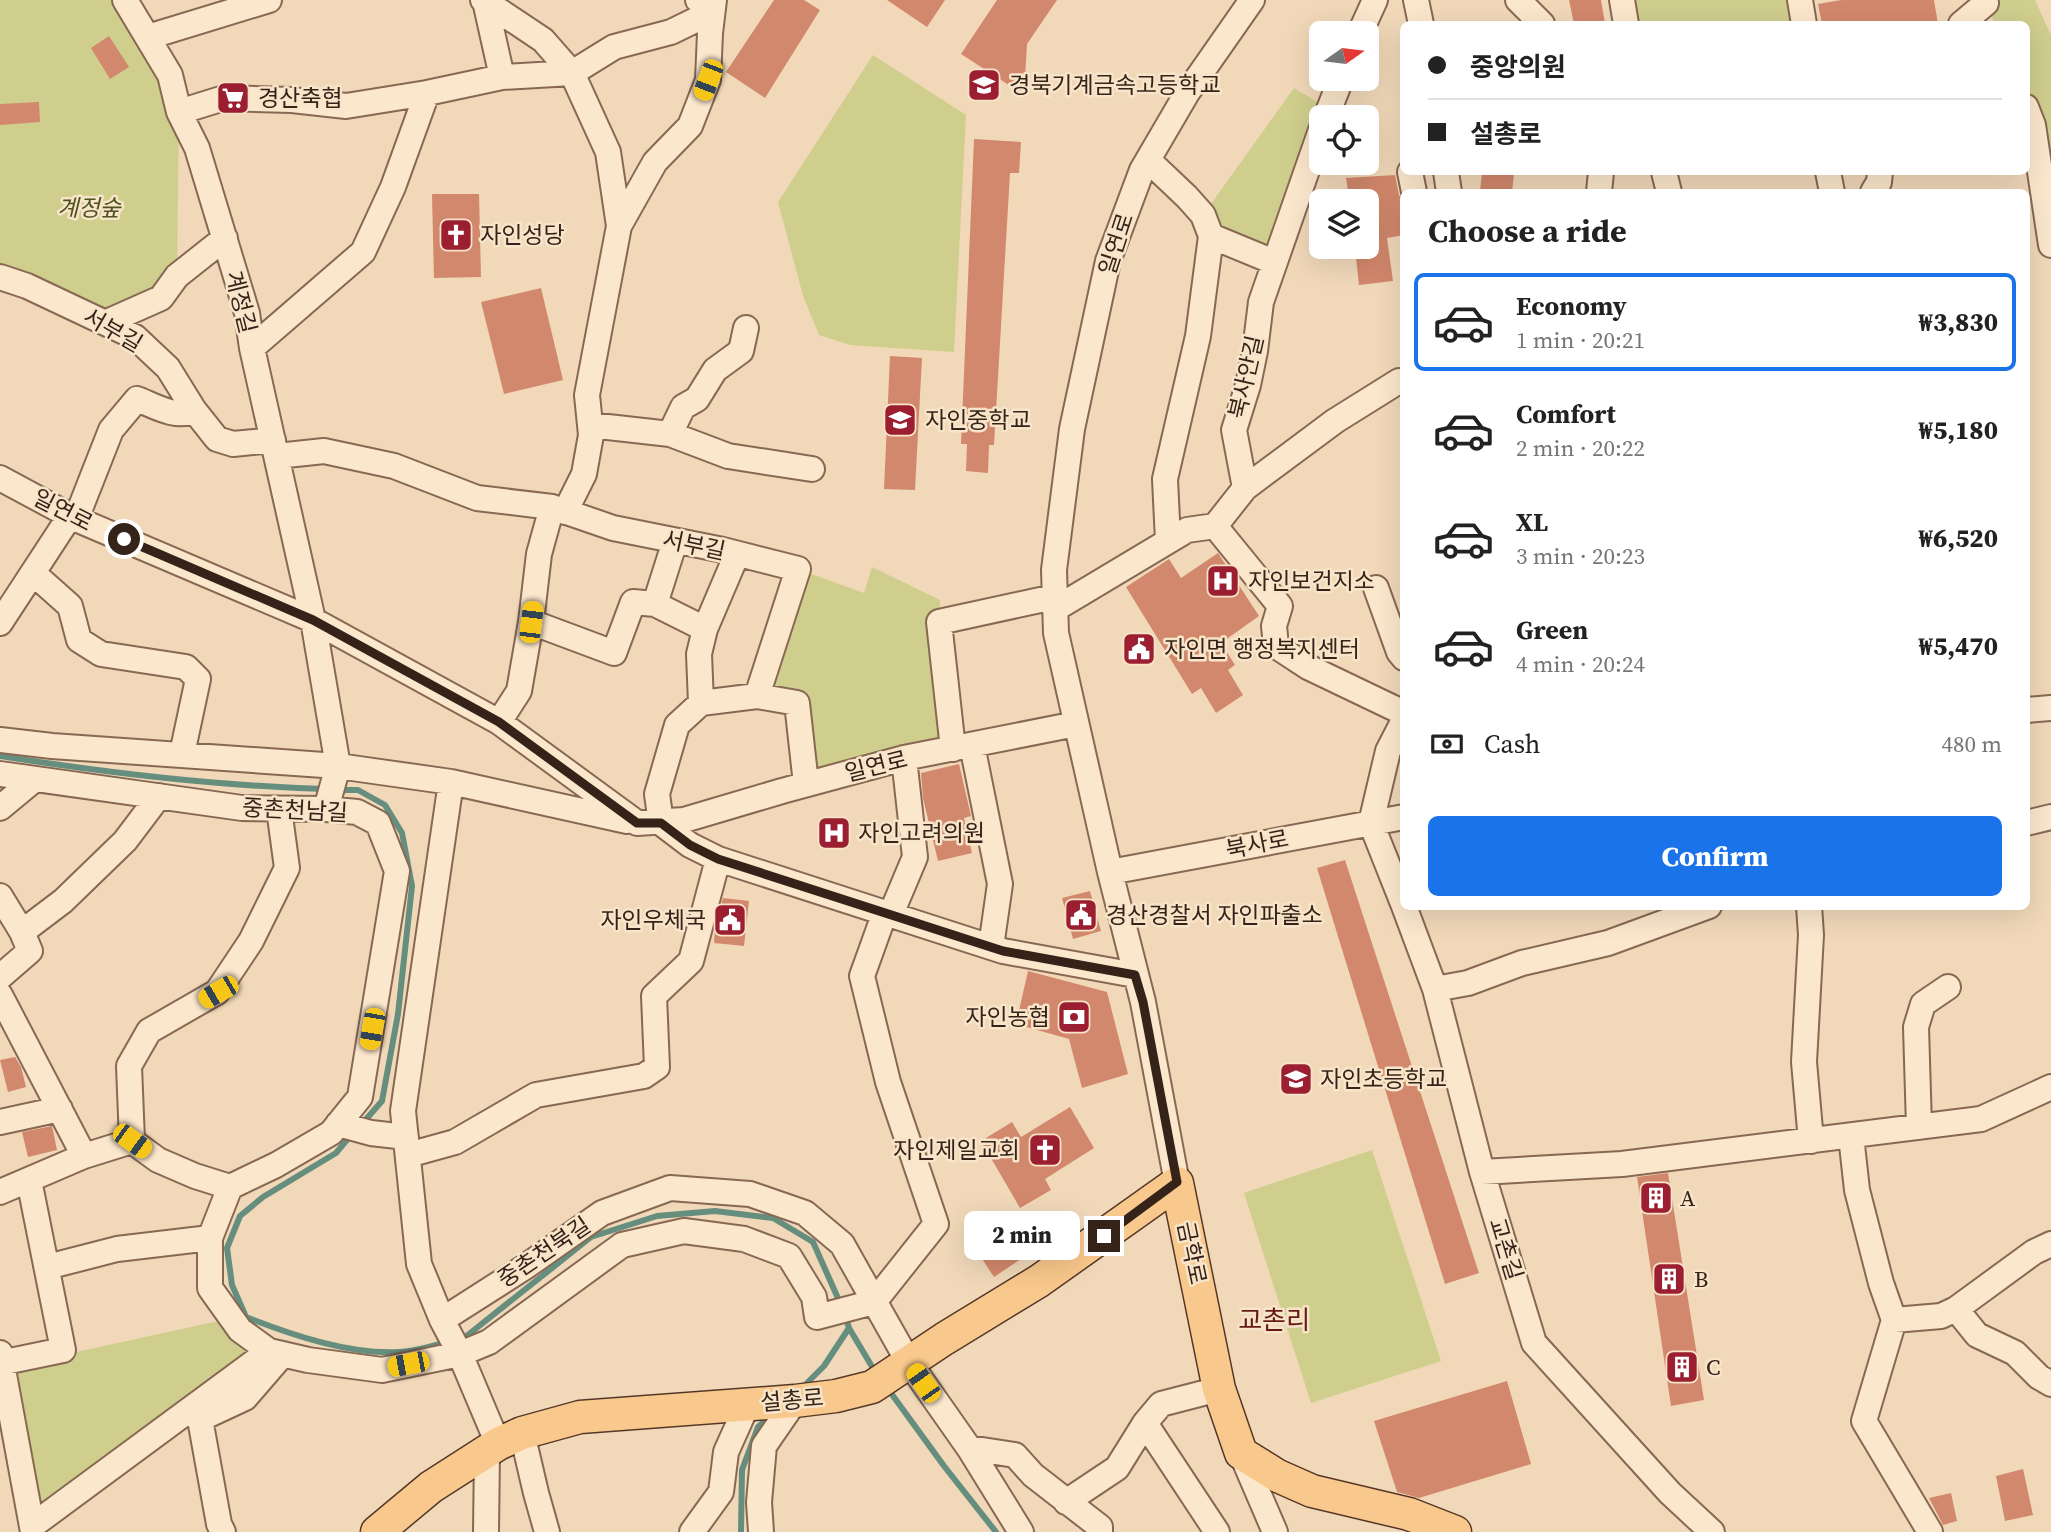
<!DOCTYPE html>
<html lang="en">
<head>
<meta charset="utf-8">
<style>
  :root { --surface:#fff; --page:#f6f6f6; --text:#222; --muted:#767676; --line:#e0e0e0; --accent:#1a73e8 }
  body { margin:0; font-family:"Source Serif 4","Noto Sans KR",serif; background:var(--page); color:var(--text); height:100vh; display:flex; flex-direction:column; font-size:26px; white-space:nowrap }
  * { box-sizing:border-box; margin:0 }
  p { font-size:23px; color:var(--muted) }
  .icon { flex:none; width:38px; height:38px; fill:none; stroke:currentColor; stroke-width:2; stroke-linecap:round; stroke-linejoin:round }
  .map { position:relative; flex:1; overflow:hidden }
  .drawer { position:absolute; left:1400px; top:189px; width:630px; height:721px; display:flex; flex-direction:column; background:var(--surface); border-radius:10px; box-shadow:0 7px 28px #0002 }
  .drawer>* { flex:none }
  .banner { position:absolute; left:1400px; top:21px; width:630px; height:154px; border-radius:10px; box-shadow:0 7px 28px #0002; display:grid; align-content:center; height:154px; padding:0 28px; background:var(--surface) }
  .needle { width:46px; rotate:76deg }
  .controls { position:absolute; left:1309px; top:21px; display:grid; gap:14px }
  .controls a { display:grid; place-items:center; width:70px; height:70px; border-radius:10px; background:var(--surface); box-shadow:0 7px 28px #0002; font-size:35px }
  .end { position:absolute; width:32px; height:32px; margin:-16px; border:9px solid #352319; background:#fff; box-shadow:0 0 0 4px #fff }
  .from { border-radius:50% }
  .bubble { position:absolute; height:49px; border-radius:10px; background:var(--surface); box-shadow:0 7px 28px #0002; font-size:23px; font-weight:800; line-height:49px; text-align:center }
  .car { position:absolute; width:21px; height:42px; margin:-21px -10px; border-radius:9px; box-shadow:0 0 5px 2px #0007; background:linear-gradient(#f5c518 24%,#345 0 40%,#f5c518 0 76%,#345 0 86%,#f5c518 0) }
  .banner b { display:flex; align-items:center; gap:24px; height:66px; font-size:26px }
  .banner b+b { border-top:2px solid var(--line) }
  .banner i { width:18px; height:18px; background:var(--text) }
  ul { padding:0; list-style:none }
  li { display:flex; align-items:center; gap:21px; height:98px; margin:0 14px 10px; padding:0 14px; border:4px solid transparent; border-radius:10px }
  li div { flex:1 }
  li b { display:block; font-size:26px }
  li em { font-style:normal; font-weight:800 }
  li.current { border-color:var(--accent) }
  li>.icon { width:63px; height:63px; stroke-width:1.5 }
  h2 { padding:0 28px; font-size:32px; line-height:84px }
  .pay { display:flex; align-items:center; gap:18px; height:77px; padding:0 28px; font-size:26px }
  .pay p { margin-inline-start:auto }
  .button { display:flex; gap:14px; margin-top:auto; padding:14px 28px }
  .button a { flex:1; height:80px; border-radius:10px; background:var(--accent); color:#fff; font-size:28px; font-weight:800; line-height:80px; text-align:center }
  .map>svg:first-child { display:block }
</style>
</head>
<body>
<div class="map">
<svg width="2051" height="1532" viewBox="0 0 2051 1532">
  <rect width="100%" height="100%" fill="#f1d8b9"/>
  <path fill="#cfce8d" d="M0,0H125L179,112L177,276L107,322L0,273Z
    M1622,0H1800L1804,24H1626Z
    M1985,0H2035L2051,35V238L2027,107L2026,24H1995Z
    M873,55L966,115L954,352L850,345L819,335L803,296L778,202Z
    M1294,88L1329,109L1274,262L1203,215Z
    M872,567L940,600L939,622L953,749L806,784L797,703L757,696L798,569L864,593Z
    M1372,1150L1441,1361L1311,1403L1244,1193Z
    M232,1318L269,1351L32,1526L3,1368Z"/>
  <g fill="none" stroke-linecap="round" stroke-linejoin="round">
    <path stroke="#668e7e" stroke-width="6" d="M0,756C108,773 216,786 325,789
      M336,790H358L385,805L402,833L412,886L398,1014L382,1101L361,1125
      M351,1135L336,1153L263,1197L240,1216L227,1248L232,1285L246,1317C292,1335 350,1355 400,1352C416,1352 433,1345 449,1342
      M849,1328L877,1375
      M459,1339L464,1338L591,1237L657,1216L715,1211L773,1218L813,1242L841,1305
      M802,1388L824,1366L849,1328L845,1315
      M888,1389L944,1466L996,1532
      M741,1532L742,1470L758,1427L773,1414"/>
  </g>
  <path fill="#d2886c" d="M774,0H804L820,10L765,98L726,72Z
    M887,0H945L927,27Z
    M997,0H1057L1027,44L1024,95L961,54Z
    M1569,0H1601L1605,24H1574Z
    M1841,0H1934L1938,24H1822L1818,4Z
    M109,36L129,67L110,79L91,48Z
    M39,102L40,122L0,125V104Z
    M974,139L1021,142L1019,173H1010L994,445H989L988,473L966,471L967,444H961Z
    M1482,172H1504V174H1514L1512,192H1480Z
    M1395,175L1399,195L1404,202V235L1387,238L1393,281L1359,285L1356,258L1374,256L1365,197H1349L1346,178Z
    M432,194H479L481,277L434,278Z
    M541,288L563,380L504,394L481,302Z
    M890,356L922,358L915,490L884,489Z
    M1218,553L1259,616L1221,643L1235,665L1228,670L1243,695L1216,713L1201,688L1192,694L1126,587L1169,559L1181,578Z
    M959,764L971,816L964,818L972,853L938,861L923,798L921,773Z
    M1345,860L1479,1273L1445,1284L1317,868Z
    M1090,891L1101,931L1073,939L1062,898Z
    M723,898L749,901L744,946L714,943L715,928Z
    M1028,971L1107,992L1128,1074L1082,1088L1069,1039L1016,1024Z
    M15,1057L21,1067L26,1087L8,1092L0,1060Z
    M1070,1107L1094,1148L1045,1179L1051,1190L1020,1208L981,1141L1012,1122L1021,1137Z
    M52,1126L57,1150L28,1157L22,1132Z
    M1668,1173L1704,1400L1671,1406L1637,1177Z
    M1009,1221L1030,1253L994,1277L973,1245Z
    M1507,1381L1531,1464L1419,1498L1397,1492L1374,1421Z
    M2023,1469L2033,1515L2005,1521L1996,1476Z
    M1951,1493L1957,1521L1943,1525L1929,1498Z"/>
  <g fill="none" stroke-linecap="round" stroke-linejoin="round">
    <defs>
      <path id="minor" d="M125,0L170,75L179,112L197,148L247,313L252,348L313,620L338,766L451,782L627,821
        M483,0L543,40L572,73L608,152L619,226
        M1416,0L1421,24
        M1518,0L1542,24
        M1622,0L1626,24
        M1800,0L1804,24
        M485,1L502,77
        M1961,24L1986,3
        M1360,33L1375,0
        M148,37L269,0
        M2026,107L2033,125L2051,245
        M179,112L224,98L292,100L346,106L427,93L502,77L572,73L614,47L671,32L712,12L698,0
        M1326,117L1341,79
        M1148,160L1187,197L1203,215L1211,236L1198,336L1165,479L1168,541
        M1410,172L1414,192
        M1446,172L1449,192
        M1664,172L1669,192
        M1828,172L1832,192
        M1599,192L1601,172
        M1873,192L1879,182L1880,172
        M1211,236L1274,262
        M0,277L27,286L135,337L168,368L194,410L217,439L233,444L273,440
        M107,322L161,298L177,276L225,238
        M252,348L363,252L393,187L427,93
        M590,425L670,434L728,456L812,469
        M670,434L683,407L697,399L715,370L741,351L746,328
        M277,456L324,451L394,466L477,498L552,507L613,528L723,550L798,569L757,696L701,703L677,725L657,794L661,823L690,845L718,859L1003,951L1135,975
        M0,478L76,519L313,620L499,722L637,823L684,820L782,791L904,758L1076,724
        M1245,488L1234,430L1248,385L1255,351L1261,302L1321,130
        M565,512L584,474L591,435L587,395L619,226L655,162L690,126L708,80L710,33L714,0
        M76,519L111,430L137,399C153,405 177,420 194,410
        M1215,526L1280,606L1274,626L1276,646L1308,667L1404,713
        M33,573L70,606L79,640L101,654L186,667L198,679L182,754
        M1376,588L1399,652L1404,658
        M655,604L705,629
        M1055,609L1187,530L1215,526L1245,488L1335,421L1399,381
        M531,622L614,653L633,602L655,604L675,541
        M0,623L70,516
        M757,696L797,703L806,784
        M701,703L699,654L705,629L737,554
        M2026,710L2051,708
        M1404,720L1388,751L1371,823L1404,906
        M499,722L519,691L531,622L539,554L552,507
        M0,740L52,746L338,766L326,809
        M972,745L1000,884L991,947
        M953,749L939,622L1054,597
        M0,774L242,808L326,809L357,812L378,823L397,871L360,1097L331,1133L276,1165L230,1187L210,1238V1288L240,1330L269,1351L308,1360L382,1370L460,1354L489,1342L622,1245L684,1231L744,1239L789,1256L814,1297L817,1317L874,1302L936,1224L888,1082L862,976L885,912
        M451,782L403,1111L419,1264L442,1320L460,1354L498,1444
        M0,808L35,779
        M2026,823L2051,817
        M1110,872L1404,817
        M0,896L22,932
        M1404,906L1435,989L1482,1172L1534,1343L1670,1493L1712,1532
        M1809,906L1811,935L1804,1062L1811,1141
        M891,914L915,857L904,758
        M0,977L30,951L22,932L63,901L125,841L159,796
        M1435,989L1468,983L1522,963L1608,943L1709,906
        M0,995L84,1156
        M0,1122L60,1109
        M338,1124L371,1133L406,1137
        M1919,1127L1916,1027L1923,1004L1948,987
        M1851,1136L1857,1190L1881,1283L1894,1320L1864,1421L1930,1532
        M132,1141L158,1160L195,1176L230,1187
        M408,1155L455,1142L536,1095L644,1076L657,1067L654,996L691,961L718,859
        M1482,1172L1622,1164L1981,1119L2051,1087
        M1177,1183L1143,1002L1110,872L1056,633L1054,570L1072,429L1108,261L1142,170L1187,93L1252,0
        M0,1192L84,1156L132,1141L129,1066L149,1031L217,992L251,941L287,868L279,809
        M47,1267L117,1249L210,1238
        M1956,1309L2034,1252L2051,1244
        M442,1320L525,1267L602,1213L670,1188L750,1194L805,1213L842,1244L908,1361L969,1448L1021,1532
        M1894,1320L1941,1316L1956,1309L1977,1335L2015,1353L2039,1377L2051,1384
        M0,1353L33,1532
        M0,1363L63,1350L29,1180
        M1145,1423L1161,1404L1219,1389
        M522,1433L536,1493L547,1532
        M969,1448L1015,1455L1033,1475L1100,1527V1532
        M1241,1453L1275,1532
        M1066,1502L1117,1468L1145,1423L1217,1532
        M32,1526L269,1351
        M223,1532L219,1524L200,1419L245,1398L283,1354
        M486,1532L487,1452
        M692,1532L721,1492L726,1452L748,1403
        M761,1532L759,1502L764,1446L795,1401"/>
      <path id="major" d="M377,1532L431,1487L498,1444L522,1433L580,1417L795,1401L836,1396L872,1387L944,1339L1039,1281L1177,1183L1219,1389L1241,1453L1278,1476L1312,1491L1409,1514L1455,1532"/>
    </defs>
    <use href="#minor" stroke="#886853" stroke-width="28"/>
    <use href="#major" stroke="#553728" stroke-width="35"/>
    <use href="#minor" stroke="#fbe7cc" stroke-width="24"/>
    <use href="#major" stroke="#f9c88c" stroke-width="32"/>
  </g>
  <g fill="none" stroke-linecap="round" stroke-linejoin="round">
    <path stroke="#352319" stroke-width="9" d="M124,539L313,620L499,722L637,823H661L690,845L718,859L1003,951L1135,975L1143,1002L1177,1182L1104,1236"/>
  </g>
  <defs>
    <symbol id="school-square" viewBox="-11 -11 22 22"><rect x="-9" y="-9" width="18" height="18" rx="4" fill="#9b1f30" stroke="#f8e4c9"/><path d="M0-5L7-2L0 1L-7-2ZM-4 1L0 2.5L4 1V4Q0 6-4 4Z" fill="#fff"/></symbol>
    <symbol id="supermarket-square" viewBox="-11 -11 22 22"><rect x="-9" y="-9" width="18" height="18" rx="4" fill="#9b1f30" stroke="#f8e4c9"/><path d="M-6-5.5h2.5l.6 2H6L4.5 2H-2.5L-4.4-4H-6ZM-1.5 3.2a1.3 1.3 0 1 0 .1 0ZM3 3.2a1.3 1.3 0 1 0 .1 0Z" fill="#fff"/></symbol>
    <symbol id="church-square" viewBox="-11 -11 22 22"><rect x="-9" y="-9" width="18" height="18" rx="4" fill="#9b1f30" stroke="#f8e4c9"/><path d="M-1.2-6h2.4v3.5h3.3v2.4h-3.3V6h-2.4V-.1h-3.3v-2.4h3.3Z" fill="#fff"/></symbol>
    <symbol id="hospital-square" viewBox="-11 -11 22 22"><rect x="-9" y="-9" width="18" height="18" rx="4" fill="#9b1f30" stroke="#f8e4c9"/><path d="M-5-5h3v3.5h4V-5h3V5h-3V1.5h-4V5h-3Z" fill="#fff"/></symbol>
    <symbol id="civic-square" viewBox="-11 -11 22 22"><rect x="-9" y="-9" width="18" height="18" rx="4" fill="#9b1f30" stroke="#f8e4c9"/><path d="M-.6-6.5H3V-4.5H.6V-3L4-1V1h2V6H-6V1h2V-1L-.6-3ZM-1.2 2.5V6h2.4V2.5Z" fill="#fff"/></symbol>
    <symbol id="bank-square" viewBox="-11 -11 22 22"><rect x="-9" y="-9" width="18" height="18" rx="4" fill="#9b1f30" stroke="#f8e4c9"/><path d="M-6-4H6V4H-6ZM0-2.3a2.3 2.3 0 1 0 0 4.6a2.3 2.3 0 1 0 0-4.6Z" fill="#fff"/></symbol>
    <symbol id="building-square" viewBox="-11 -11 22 22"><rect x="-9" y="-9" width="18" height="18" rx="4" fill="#9b1f30" stroke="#f8e4c9"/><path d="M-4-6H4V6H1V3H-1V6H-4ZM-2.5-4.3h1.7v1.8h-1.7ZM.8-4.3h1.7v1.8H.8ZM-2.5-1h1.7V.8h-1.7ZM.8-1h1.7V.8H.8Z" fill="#fff"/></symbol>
  </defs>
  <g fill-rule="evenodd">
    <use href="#school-square" x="965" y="66" width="38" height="38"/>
    <use href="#supermarket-square" x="214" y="79" width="38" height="38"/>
    <use href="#church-square" x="437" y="216" width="38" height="38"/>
    <use href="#school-square" x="881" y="401" width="38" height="38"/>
    <use href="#hospital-square" x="1204" y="562" width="38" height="38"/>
    <use href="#civic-square" x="1120" y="630" width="38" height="38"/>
    <use href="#hospital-square" x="815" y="814" width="38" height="38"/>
    <use href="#civic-square" x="1062" y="896" width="38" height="38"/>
    <use href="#civic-square" x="711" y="901" width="38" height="38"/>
    <use href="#bank-square" x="1055" y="998" width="38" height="38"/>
    <use href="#school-square" x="1277" y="1060" width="38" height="38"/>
    <use href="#church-square" x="1026" y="1131" width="38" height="38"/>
    <use href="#building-square" x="1637" y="1179" width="38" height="38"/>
    <use href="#building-square" x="1650" y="1260" width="38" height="38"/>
    <use href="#building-square" x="1663" y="1348" width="38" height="38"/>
  </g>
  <g text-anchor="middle" stroke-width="5" stroke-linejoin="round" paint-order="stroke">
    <g font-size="23" fill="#352319" stroke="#f8e4c9" text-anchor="start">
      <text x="1009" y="93">경북기계금속고등학교</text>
      <text x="258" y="106">경산축협</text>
      <text x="480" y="243">자인성당</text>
      <text x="925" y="428">자인중학교</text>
      <text x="1248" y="589">자인보건지소</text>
      <text x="1164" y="657">자인면 행정복지센터</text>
      <text x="858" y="841">자인고려의원</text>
      <text x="1106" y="923">경산경찰서 자인파출소</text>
      <text x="706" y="928" text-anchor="end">자인우체국</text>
      <text x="1050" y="1025" text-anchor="end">자인농협</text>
      <text x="1320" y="1087">자인초등학교</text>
      <text x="1020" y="1158" text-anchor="end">자인제일교회</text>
      <text x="1680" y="1206">A</text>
      <text x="1694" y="1287">B</text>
      <text x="1706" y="1375">C</text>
    </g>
    <g font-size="23" font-style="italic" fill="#4d531e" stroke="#f8e4c9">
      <text x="89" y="216">계정숲</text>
    </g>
    <g font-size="23" fill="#352319" stroke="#f8e4c9">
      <text transform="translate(1116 244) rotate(-72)" y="8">일연로</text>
      <text transform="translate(241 302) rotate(76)" y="8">계정길</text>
      <text transform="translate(113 330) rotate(30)" y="8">서부길</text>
      <text transform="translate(1246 377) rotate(-77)" y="8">북사안길</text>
      <text transform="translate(63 510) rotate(27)" y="8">일연로</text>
      <text transform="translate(694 545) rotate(12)" y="8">서부길</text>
      <text transform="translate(876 766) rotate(-14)" y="8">일연로</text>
      <text transform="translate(295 810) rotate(3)" y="8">중촌천남길</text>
      <text transform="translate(1257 844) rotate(-11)" y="8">북사로</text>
      <text transform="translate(1506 1249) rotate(73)" y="8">교촌길</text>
      <text transform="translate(544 1252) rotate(-34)" y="8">중촌천북길</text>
      <text transform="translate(1192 1253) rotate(78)" y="8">금학로</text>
      <text transform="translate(792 1400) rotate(-5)" y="8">설총로</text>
    </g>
    <g font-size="26" fill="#651b15" stroke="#f8e4c9">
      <text x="1274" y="1329">교촌리</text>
    </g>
  </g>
</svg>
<div class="controls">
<a><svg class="needle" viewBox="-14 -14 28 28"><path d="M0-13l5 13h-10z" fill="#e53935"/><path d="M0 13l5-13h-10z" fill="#767676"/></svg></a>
<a><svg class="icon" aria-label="locate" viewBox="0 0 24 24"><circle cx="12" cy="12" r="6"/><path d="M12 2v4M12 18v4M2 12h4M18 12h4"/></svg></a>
<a><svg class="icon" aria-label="layers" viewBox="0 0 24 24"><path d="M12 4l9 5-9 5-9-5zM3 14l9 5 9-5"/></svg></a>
</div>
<i class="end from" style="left:124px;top:539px"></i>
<i class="end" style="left:1104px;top:1236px"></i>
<div class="bubble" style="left:964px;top:1211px;width:116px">2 min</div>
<i class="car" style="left:708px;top:80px;rotate:201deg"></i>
<i class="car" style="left:531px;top:622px;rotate:7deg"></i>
<i class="car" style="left:218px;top:992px;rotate:240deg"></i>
<i class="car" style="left:372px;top:1029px;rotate:190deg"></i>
<i class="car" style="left:132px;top:1141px;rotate:126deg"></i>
<i class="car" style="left:408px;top:1364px;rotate:259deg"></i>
<i class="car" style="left:923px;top:1383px;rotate:325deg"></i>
<div class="banner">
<b><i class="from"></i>중앙의원</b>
<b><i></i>설총로</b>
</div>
<section class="drawer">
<h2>Choose a ride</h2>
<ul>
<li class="current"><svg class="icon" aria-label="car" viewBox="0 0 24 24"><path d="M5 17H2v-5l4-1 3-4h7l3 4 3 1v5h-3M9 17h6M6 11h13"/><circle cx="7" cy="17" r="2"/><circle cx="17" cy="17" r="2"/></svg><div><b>Economy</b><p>1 min · 20:21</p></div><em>₩3,830</em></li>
<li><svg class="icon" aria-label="car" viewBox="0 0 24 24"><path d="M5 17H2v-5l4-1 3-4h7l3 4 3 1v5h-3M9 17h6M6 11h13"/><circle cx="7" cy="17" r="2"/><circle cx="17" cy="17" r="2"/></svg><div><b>Comfort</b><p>2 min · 20:22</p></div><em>₩5,180</em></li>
<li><svg class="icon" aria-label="car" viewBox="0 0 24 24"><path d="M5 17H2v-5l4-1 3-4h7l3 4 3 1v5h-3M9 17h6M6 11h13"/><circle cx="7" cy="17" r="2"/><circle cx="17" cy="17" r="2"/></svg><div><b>XL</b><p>3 min · 20:23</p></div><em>₩6,520</em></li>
<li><svg class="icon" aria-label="car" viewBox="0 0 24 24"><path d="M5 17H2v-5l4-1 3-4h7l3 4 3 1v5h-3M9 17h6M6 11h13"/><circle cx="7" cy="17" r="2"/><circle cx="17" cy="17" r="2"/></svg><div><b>Green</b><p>4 min · 20:24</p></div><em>₩5,470</em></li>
</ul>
<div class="pay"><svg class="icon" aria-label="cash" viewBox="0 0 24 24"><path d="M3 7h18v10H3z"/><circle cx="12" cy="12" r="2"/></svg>Cash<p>480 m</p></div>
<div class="button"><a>Confirm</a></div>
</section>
</div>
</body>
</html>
